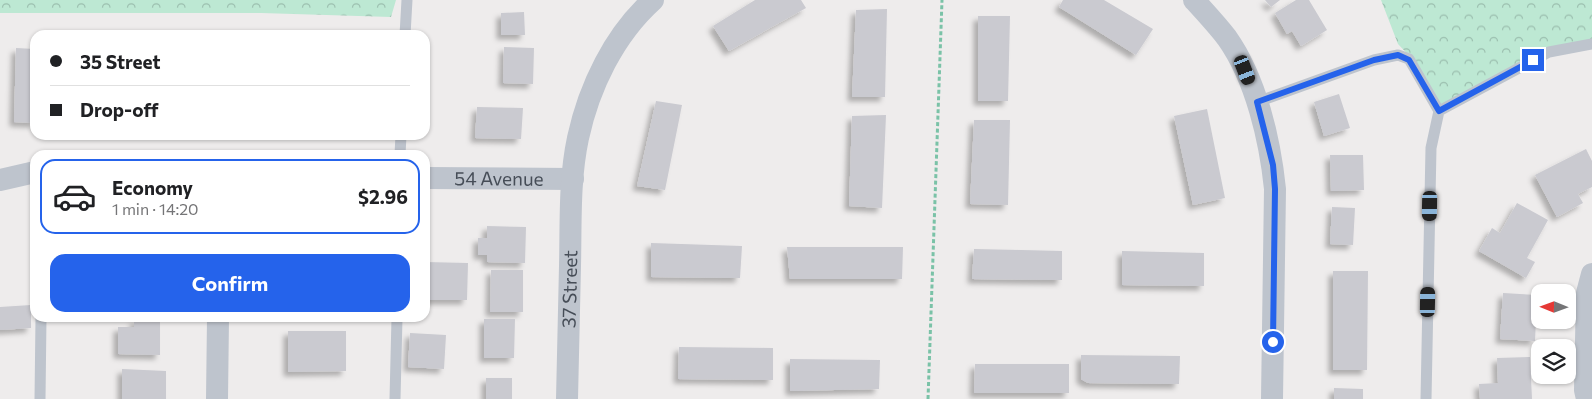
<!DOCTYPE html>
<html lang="en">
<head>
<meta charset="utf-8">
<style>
  :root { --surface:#fff; --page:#f2f2f2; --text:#202124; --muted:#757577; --line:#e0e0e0; --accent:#2563eb }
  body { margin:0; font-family:Commissioner,sans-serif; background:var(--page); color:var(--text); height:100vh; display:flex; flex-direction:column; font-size:19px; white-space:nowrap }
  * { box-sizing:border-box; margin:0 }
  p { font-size:16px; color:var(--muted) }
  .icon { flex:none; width:28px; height:28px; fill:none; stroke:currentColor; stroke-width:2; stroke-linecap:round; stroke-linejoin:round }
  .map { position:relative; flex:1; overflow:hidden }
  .side { position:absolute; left:30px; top:150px; width:400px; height:172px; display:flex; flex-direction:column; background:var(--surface); border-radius:15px; box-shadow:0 1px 4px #0004 }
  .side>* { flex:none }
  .banner { position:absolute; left:30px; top:30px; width:400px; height:110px; border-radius:15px; box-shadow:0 1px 4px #0004; display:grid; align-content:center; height:110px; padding:0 20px; background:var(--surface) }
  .needle { width:32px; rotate:271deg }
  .tools { position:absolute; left:1531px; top:284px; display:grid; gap:10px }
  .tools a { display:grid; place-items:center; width:45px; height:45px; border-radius:10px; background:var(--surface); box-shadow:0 1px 4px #0004; font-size:25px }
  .end { position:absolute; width:22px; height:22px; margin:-11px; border:6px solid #2563eb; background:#fff; box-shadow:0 0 0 2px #fff }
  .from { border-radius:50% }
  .car { position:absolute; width:15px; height:30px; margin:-15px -8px; border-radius:6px; box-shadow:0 0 4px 1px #0007; background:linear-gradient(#222 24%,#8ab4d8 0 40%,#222 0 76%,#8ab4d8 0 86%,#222 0) }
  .banner b { display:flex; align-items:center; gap:18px; height:48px; font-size:19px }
  .banner b+b { border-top:1px solid var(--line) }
  .banner i { width:12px; height:12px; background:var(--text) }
  ul { padding:9px 0 0; list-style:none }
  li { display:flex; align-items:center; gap:15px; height:75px; margin:0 10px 8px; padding:0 10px; border:2px solid var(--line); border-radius:15px }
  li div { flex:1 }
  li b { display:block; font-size:19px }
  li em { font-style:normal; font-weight:700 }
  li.active { border-color:var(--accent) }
  li>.icon { width:45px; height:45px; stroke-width:1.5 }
  .button { display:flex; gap:10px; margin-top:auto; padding:10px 20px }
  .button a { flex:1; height:58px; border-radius:15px; background:var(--accent); color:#fff; font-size:20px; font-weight:700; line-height:58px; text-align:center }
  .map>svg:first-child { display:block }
</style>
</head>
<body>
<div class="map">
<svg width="1592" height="399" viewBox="0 0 1592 399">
  <defs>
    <pattern id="park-crowns" width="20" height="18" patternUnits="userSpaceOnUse" patternTransform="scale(1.25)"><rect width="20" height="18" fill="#bde8d3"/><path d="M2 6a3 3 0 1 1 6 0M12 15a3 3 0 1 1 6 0" fill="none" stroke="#9bbeae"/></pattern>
    <filter id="shadow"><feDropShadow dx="-4.5" dy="4.5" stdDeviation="2.5" flood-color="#0004"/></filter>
  </defs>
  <rect width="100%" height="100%" fill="#eeecec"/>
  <path fill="url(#park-crowns)" d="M0,0H396L391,17L261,13H0Z
    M1381,0H1592V42L1570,44L1436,110L1418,65L1398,44Z"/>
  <path fill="#cacad0" filter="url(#shadow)" d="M755,0H801L806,8L729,51L713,26Z
    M1063,0H1104L1153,29L1136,55L1059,7Z
    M1265,0H1280L1271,7Z
    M1296,0H1309L1327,30L1301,46L1292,31L1287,34L1275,13Z
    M887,9L885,97H852L856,10Z
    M524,12L525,35H501V13Z
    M978,16H1010L1008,101H978Z
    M504,47L534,48L533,84L503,83Z
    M16,48L35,49V123L14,122Z
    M1339,94L1350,128L1324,136L1314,102Z
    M656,101L682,105L665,190L637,186Z
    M477,107L523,108L521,139L475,138Z
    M1207,109L1225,198L1193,205L1174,116Z
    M886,115L882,208L849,206L852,116Z
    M974,120H1010L1008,205L970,204Z
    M1586,149L1592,161V187L1578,194L1583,203L1557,217L1535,175Z
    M1330,155H1363L1364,190L1331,191Z
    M1517,203L1548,220L1527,258L1535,262L1526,278L1479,251L1492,228L1500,233Z
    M1332,207L1355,208L1353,245L1330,244Z
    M487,226L526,227L525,263L487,262V255H478V238H487Z
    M651,243L742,246L740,278L651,277Z
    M787,247H903L902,279H790Z
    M974,249L1062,251V280L972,279Z
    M1122,251L1204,253V286L1122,285Z
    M425,262L468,263L467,300H425Z
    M491,270H523V312H490Z
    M1333,271H1368L1367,370H1333Z
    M1503,293L1537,295L1535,341L1500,339Z
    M31,305V328L0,330V307Z
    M484,319H515L514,358H484Z
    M134,320L160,321V355L118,354V327H134Z
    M288,331H346V371L288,372Z
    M410,333L446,335L444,369L408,367Z
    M679,347L773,348V380L678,379Z
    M1081,355L1180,356L1179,384L1088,383L1081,379Z
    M1530,357L1532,399H1480L1479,384L1498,383L1497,358Z
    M790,359L880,360L879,389L790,391Z
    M975,364H1069V393H974Z
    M122,369L166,371V399H122Z
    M486,378H512V399H486Z
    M1334,388L1363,389V399H1334Z"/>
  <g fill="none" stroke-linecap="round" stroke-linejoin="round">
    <path stroke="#7ac2a7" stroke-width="3" stroke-dasharray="4 2.5" stroke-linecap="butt" d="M928,399L942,0"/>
    <path stroke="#bec4cd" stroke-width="11" d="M405,35L407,0
      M1257,102L1374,60L1398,55L1409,59L1439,111L1431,148L1426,399
      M1439,111L1549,52L1592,44
      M400,155L401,135
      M40,399L41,318
      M395,399L397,318"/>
    <g stroke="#bec4cd" stroke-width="22">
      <path d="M1194,0C1205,12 1217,25 1227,38C1256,79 1270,140 1275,189L1272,399"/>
      <path id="s1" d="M425,178L573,179"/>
      <path d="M0,180L35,172"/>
      <path d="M217,399L218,318"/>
      <path id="s2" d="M567,399C568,355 569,311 570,266C571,224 569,180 578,138C589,87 614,35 653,0"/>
      <path d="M1587,399L1585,390L1587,293L1592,274"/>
    </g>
  </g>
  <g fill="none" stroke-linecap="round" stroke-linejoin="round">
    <path stroke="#2563eb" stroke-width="6" d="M1273,342L1275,189L1273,165L1257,102L1374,60L1398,55L1409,60L1439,111L1533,60"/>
  </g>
  <g text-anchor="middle" stroke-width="5" stroke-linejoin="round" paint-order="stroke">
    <g font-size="19" fill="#464d57" stroke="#fff">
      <text dy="7" stroke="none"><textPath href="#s1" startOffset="74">54 Avenue</textPath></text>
      <text dy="7" stroke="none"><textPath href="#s2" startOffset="110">37 Street</textPath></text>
    </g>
  </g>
</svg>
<div class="tools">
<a><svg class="needle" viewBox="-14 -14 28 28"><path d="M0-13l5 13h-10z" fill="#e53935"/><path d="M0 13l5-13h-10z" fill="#757577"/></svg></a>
<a><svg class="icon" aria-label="layers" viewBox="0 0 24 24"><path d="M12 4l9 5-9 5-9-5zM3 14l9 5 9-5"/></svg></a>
</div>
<i class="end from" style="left:1273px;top:342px"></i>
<i class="end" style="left:1533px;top:60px"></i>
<i class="car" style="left:1245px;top:70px;rotate:159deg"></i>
<i class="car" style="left:1430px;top:206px;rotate:181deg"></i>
<i class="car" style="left:1428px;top:302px;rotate:1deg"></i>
<div class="banner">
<b><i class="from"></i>35 Street</b>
<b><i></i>Drop-off</b>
</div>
<section class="side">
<ul>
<li class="active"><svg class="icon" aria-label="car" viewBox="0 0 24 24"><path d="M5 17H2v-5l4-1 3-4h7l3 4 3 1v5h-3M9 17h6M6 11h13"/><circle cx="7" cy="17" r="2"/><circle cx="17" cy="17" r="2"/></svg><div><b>Economy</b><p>1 min · 14:20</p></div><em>$2.96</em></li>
</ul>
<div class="button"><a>Confirm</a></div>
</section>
</div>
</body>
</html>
